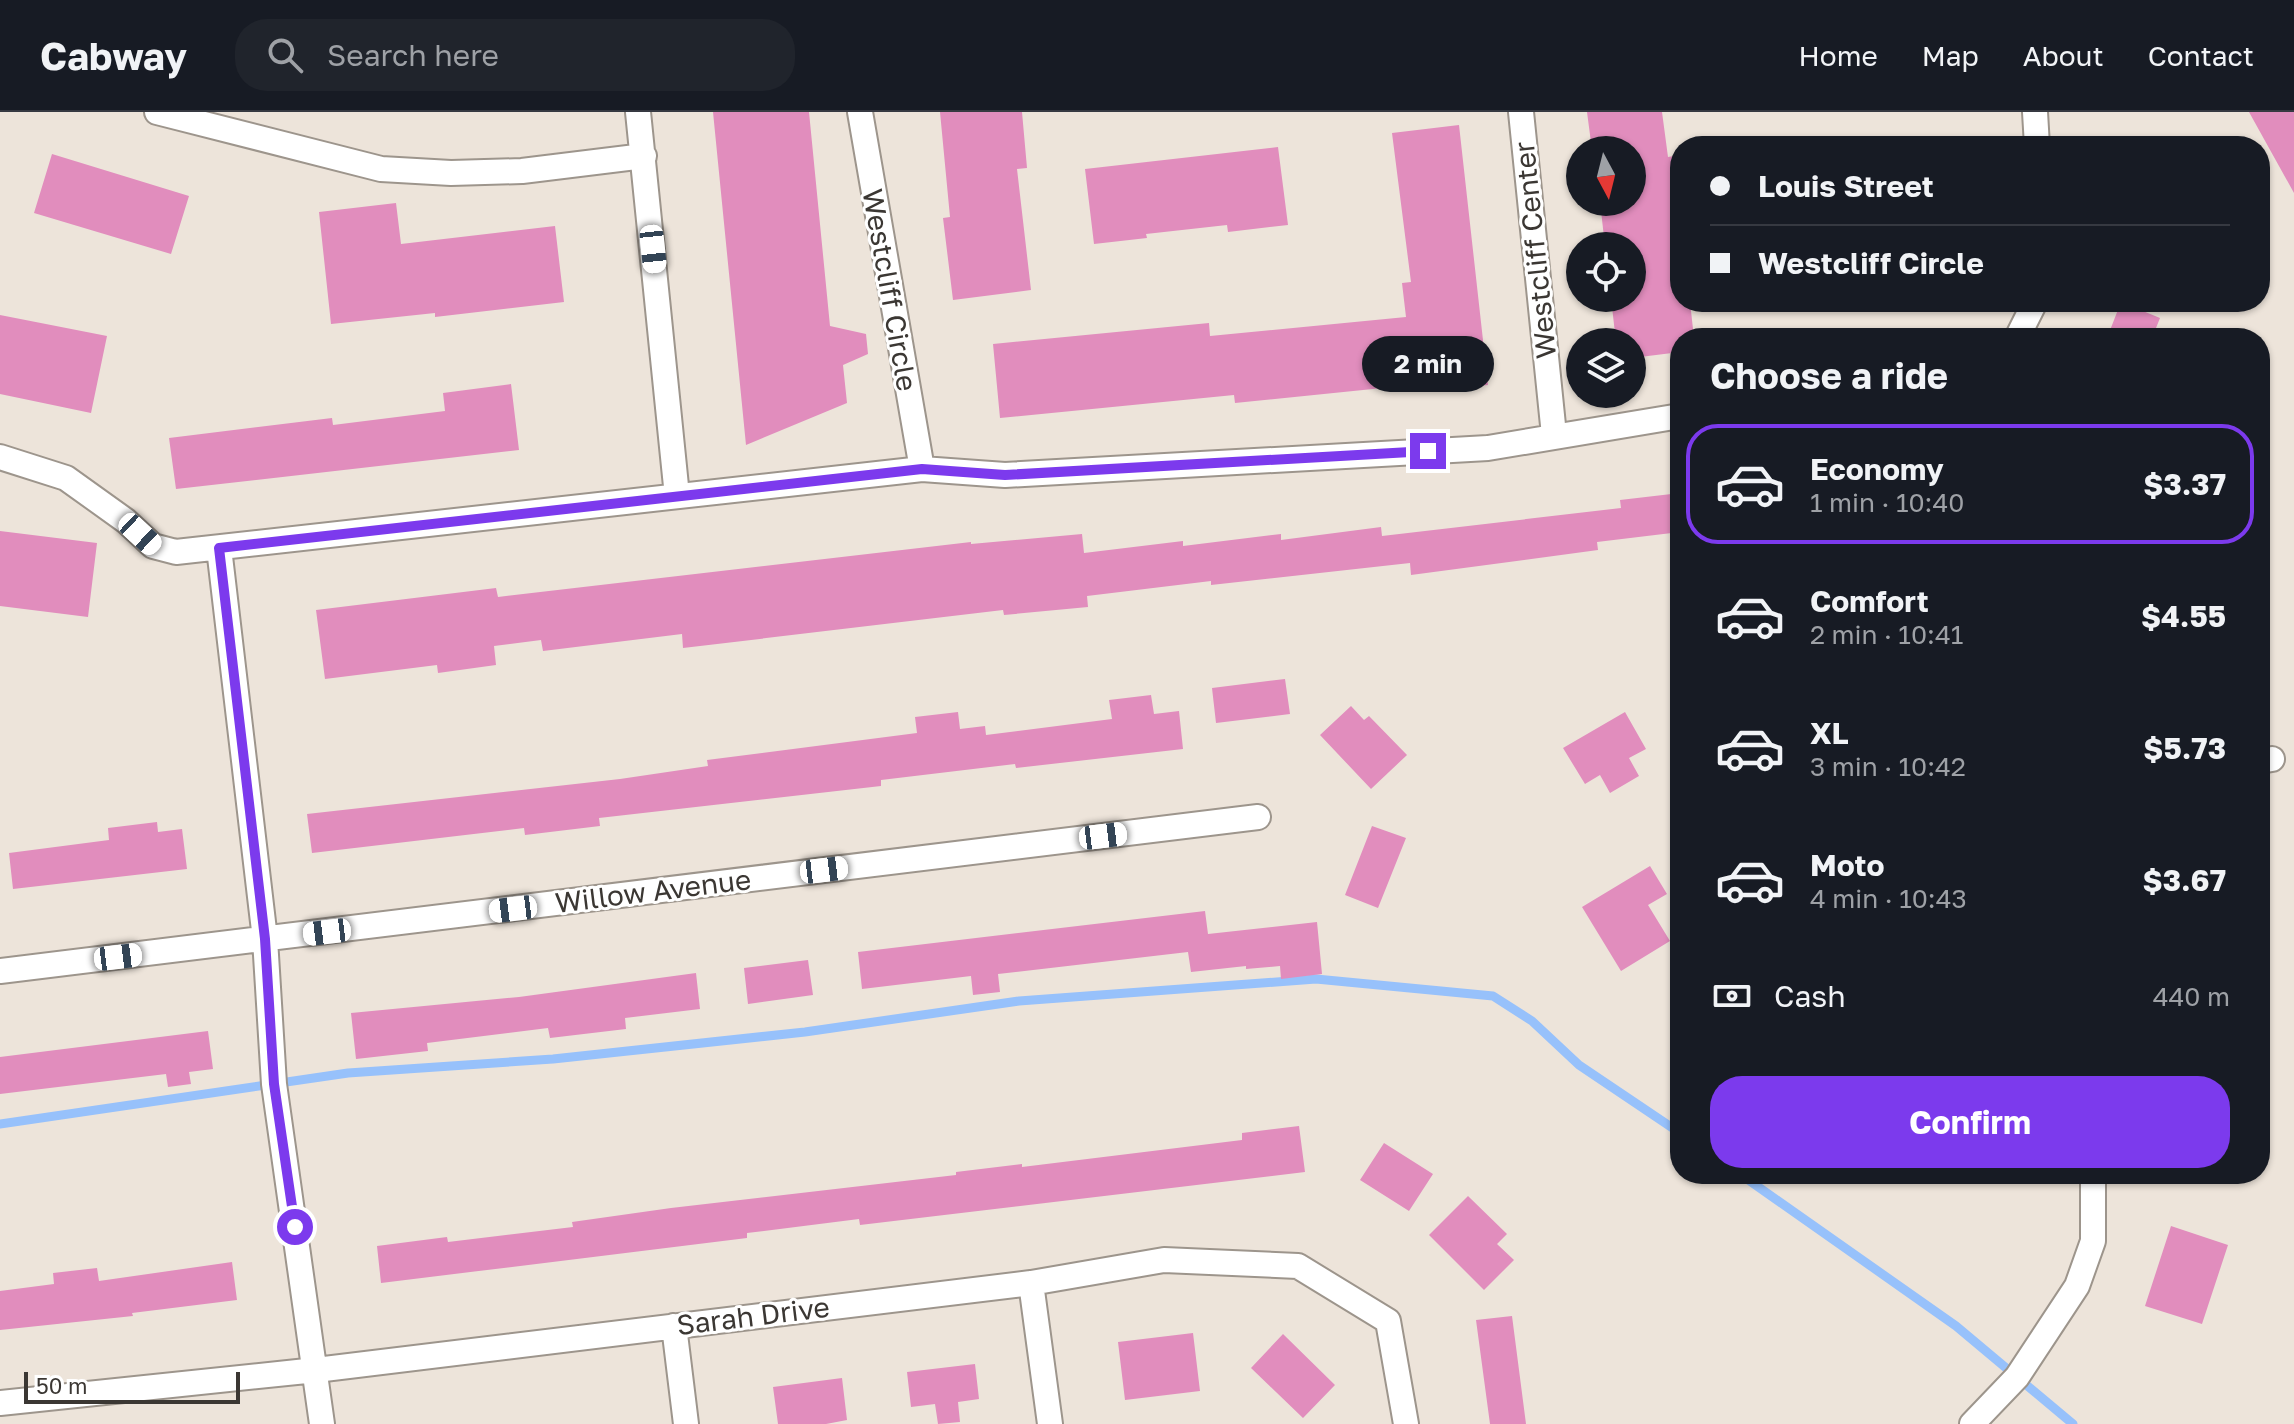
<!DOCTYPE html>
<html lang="en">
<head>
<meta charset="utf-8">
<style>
  :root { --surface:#171b24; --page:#20242c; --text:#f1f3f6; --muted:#9ea1a6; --line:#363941; --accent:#7c3aed }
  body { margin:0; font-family:"Golos Text",sans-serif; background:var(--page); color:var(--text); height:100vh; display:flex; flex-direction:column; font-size:30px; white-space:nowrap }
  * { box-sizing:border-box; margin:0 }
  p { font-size:26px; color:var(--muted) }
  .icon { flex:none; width:44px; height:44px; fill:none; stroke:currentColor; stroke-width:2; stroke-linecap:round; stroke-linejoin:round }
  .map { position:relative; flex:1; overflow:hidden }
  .details { position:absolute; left:1670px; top:216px; width:600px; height:856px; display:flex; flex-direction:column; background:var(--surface); border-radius:32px; box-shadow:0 2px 6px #0004 }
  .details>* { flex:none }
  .guide { position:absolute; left:1670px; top:24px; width:600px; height:176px; border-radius:32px; box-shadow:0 2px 6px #0004; display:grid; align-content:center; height:176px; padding:0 40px; background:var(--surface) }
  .needle { width:52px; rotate:173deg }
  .fabs { position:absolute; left:1566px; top:24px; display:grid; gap:16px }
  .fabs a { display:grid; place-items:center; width:80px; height:80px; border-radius:50%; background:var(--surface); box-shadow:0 2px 6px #0004; font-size:40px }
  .scale { position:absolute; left:24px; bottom:20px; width:216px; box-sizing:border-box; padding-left:8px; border:4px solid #3b3733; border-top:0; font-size:22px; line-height:28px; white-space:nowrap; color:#3b3733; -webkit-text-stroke:6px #fff; paint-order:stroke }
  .end { position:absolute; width:36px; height:36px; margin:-18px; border:10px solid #7c3aed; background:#fff; box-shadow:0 0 0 4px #fff }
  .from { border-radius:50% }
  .bubble { position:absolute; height:56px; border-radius:28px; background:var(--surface); box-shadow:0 2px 6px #0004; font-size:26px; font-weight:700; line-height:56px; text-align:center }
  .car { position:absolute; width:24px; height:48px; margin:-24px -12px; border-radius:10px; box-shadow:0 0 6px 2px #0007; background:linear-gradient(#fff 24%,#345 0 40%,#fff 0 76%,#345 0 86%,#fff 0) }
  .guide b { display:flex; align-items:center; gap:28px; height:76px; font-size:30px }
  .guide b+b { border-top:2px solid var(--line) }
  .guide i { width:20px; height:20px; background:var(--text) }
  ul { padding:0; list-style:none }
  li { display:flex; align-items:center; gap:24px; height:120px; margin:0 16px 12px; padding:0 24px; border:4px solid transparent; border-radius:32px }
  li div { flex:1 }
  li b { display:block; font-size:30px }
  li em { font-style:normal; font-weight:700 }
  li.current { border-color:var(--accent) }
  li>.icon { width:72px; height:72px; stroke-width:1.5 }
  h2 { padding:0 40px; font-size:36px; line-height:96px }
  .pay { display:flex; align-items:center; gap:20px; height:88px; padding:0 40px; font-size:30px }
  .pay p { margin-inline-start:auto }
  .button { display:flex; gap:16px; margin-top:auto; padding:16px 40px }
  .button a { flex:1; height:92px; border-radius:32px; background:var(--accent); color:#fff; font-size:32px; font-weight:700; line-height:92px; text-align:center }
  header { display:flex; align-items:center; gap:48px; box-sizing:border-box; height:112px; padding:0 40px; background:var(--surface); border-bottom:2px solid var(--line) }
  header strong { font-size:38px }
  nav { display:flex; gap:44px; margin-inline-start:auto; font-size:28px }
  .search { width:560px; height:72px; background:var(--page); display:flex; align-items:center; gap:20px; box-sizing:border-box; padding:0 28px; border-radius:32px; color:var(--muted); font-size:30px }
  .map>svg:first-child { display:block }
</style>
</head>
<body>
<header>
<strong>Cabway</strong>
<div class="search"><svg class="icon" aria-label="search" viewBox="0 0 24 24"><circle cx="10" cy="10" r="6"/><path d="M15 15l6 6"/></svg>Search here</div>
<nav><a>Home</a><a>Map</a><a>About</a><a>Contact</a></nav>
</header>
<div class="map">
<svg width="2294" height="1312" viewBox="0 0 2294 1312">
  <rect width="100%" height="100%" fill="#ede4da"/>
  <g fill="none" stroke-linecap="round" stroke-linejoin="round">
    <path stroke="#97c1fb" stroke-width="9" d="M0,1012L348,961L553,947L805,920L1019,889L1316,867L1493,884L1532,909L1579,953L1680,1021
      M1740,1062L1956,1214L2073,1312"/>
  </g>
  <path fill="#e18dbd" d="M713,0H809L830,214L866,222L868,242L843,253L847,291L746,333Z
    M940,0H1022L1027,56L1017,57L1031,178L953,188L943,106L950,105Z
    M1587,0H1662L1668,45L1674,44L1680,100V190H1690L1694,226H1680V240L1632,246V230H1616L1611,186H1632V134H1605L1600,90H1632V33L1592,38Z
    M2249,0H2294V81Z
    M1459,13L1488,273L1413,280L1412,273L1235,291L1234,283L1000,306L993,232L1209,211L1210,224L1406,205L1402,171L1411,170L1392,21Z
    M1278,35L1288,113L1228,120L1227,113L1146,122L1147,126L1094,132L1085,57Z
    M52,42L189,84L171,142L34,101Z
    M396,91L401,132L555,114L564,190L435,205V201L331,212L319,100Z
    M2121,190L2160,206L2152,226H2107Z
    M0,203L107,224L91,301L0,282Z
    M511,272L519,338L176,377L169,326L332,306L333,313L445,299L443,281Z
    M1680,381V420L1597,430L1598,438L1411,463L1410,451L1211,473V469L1087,484L1088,495L1004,503L1003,498L683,536L682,522L543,539L541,528L494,534L496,553L438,561L437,553L325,567L316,498L496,476L498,485L971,430V432L1082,422L1084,441L1183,429V434L1281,422V428L1381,415L1382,424L1621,396L1620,388Z
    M0,419L97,431L88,505L0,494Z
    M1285,567L1290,602L1216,611L1212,576Z
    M1151,583L1154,602L1179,599L1183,637L1016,656L1015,652L881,668V674L599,706L600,714L525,723L524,716L312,741L307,702L620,667L708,654L707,648L917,621L915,605L958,600L960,617L985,614L986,623L1112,607L1109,588Z
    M1351,594L1364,608L1369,604L1407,643L1371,677L1320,623Z
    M1625,600L1646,637L1629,646L1639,664L1610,681L1600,663L1585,672L1563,636Z
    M157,710L158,720L182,717L187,757L13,777L9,741L109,728L108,716Z
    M1372,714L1406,726L1378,796L1345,783Z
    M1650,754L1667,782L1648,793L1670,829L1621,859L1582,795Z
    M1205,799L1208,822L1317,810L1322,862L1281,867L1280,854L1246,857V854L1191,860L1188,840L998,862L1000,880L973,883L971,864L862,877L858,840Z
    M808,848L813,883L748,892L744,856Z
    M696,861L700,897L625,906L626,917L550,926L548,916L427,931L428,939L356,947L351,901L519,885Z
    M208,919L213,957L189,960L191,972L168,975L166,962L0,982V945Z
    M1299,1014L1305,1060L860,1113L859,1107L747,1121V1126L381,1171L377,1134L447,1125L448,1130L573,1115L572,1110L671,1096L956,1063V1060L1022,1052V1055L1242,1028V1021Z
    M1384,1031L1433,1062L1409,1099L1360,1068Z
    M1468,1084L1507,1122L1497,1132L1514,1148L1484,1178L1429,1123Z
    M2171,1114L2228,1133L2202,1212L2145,1194Z
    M232,1150L237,1188L132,1201L133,1204L0,1218V1179L54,1172L53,1161L97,1156L99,1169Z
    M1512,1204L1526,1312H1490L1476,1208Z
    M1193,1221L1200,1279L1125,1288L1118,1230Z
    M1283,1222L1335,1273L1303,1306L1251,1256Z
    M975,1252L979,1287L958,1290L960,1310L938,1312L935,1292L911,1295L907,1260Z
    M842,1266L847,1308L826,1312H778L773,1275Z"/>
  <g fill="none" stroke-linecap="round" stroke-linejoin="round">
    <defs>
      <path id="minor" d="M157,0L381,57L451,61L522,59L644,44
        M638,0L677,384
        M860,0L922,357
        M1521,0L1554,323
        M2035,0L2037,34
        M2017,226L2035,190
        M0,345L66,366L126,409L153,434L176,440L922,357L1005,363L1488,336L1680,304
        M219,436L265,827L274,972L322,1312
        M2260,649L2272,647
        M0,859L1258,705
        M1031,1171L1050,1312
        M674,1214L686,1312
        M0,1291L316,1258L1031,1171L1164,1148L1298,1154L1388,1209L1406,1312
        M1972,1312L2017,1265L2077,1174L2093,1129V1062"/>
    </defs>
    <use href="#minor" stroke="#9d958c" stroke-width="28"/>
    <use href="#minor" stroke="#fff" stroke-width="24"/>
  </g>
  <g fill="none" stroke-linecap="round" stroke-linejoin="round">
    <path stroke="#7c3aed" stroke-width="10" d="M295,1115L274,972L265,827L219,436L922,357L1005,363L1428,339"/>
  </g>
  <g text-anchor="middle" stroke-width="6" stroke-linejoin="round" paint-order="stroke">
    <g font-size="28" fill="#3b3733" stroke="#fff">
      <text transform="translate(1535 138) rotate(-96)" y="10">Westcliff Center</text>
      <text transform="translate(890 178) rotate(80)" y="10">Westcliff Circle</text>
      <text transform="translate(653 779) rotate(-7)" y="10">Willow Avenue</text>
      <text transform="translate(753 1204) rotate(-7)" y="10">Sarah Drive</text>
    </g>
  </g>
</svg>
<div class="fabs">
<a><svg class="needle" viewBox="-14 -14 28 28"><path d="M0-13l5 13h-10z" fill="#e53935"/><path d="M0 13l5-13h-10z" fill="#9ea1a6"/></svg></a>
<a><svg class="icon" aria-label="locate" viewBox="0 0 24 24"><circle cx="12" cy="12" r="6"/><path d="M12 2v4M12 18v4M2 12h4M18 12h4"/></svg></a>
<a><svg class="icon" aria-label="layers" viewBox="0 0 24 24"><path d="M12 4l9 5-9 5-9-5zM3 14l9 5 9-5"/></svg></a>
</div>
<div class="scale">50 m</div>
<i class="end from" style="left:295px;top:1115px"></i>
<i class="end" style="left:1428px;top:339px"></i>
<div class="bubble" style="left:1362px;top:224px;width:132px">2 min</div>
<i class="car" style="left:653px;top:137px;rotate:174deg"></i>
<i class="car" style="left:140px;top:422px;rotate:133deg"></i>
<i class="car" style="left:1103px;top:724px;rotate:83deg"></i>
<i class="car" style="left:824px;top:758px;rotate:83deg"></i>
<i class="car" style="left:513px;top:797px;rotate:263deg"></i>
<i class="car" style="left:327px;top:820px;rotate:263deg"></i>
<i class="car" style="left:118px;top:845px;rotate:83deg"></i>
<div class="guide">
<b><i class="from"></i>Louis Street</b>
<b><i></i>Westcliff Circle</b>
</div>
<section class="details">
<h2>Choose a ride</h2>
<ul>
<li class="current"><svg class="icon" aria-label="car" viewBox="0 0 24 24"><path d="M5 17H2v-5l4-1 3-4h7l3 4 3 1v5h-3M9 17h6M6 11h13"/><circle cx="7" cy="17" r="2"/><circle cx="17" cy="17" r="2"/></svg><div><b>Economy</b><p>1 min · 10:40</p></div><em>$3.37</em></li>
<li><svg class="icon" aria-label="car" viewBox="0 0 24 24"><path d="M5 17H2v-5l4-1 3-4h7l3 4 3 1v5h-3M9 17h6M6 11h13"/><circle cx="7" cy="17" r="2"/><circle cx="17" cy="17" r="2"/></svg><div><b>Comfort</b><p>2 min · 10:41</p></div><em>$4.55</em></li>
<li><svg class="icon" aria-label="car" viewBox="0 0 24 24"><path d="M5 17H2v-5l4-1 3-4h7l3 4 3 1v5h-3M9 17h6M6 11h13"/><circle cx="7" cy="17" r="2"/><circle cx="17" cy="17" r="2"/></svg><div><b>XL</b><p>3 min · 10:42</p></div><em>$5.73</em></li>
<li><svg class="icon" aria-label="car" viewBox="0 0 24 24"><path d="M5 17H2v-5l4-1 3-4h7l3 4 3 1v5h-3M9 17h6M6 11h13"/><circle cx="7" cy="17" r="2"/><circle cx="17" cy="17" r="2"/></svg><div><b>Moto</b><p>4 min · 10:43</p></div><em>$3.67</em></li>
</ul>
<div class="pay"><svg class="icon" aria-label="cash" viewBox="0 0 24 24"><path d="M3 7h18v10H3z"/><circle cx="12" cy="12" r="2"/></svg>Cash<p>440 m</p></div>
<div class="button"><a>Confirm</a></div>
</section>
</div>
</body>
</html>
